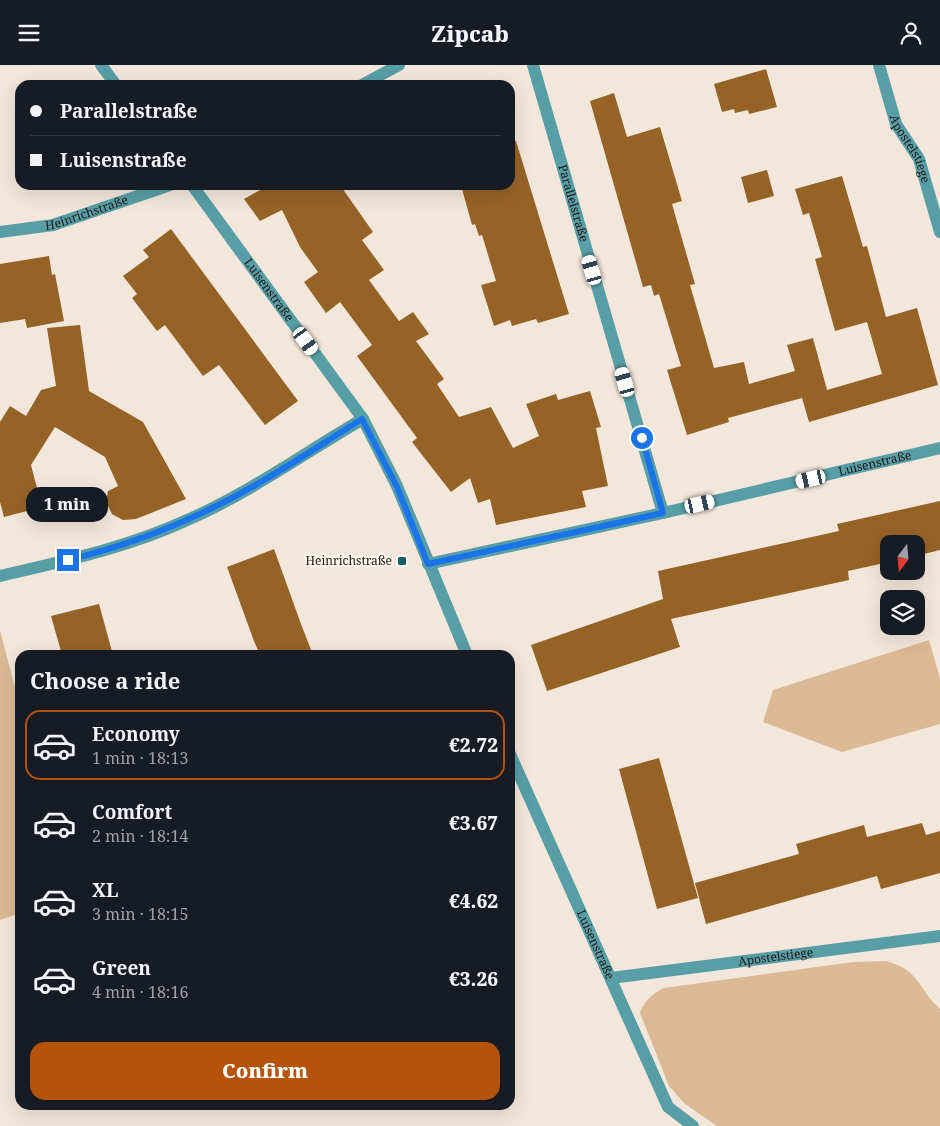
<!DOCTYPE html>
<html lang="en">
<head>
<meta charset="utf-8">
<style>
  :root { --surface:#171b24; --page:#242831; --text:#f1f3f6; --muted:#9ea1a6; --line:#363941; --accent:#b45309 }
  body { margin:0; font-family:"Noto Serif",serif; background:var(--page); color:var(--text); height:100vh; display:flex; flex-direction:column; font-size:19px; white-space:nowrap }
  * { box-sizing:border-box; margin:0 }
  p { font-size:16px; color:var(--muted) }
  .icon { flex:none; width:28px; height:28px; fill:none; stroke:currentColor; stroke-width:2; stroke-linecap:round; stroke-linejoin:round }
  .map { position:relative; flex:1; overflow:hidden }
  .drawer { position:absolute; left:15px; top:585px; width:500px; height:460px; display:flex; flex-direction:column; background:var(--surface); border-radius:15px; box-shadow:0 5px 20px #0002 }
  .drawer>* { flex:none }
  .guide { position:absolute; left:15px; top:15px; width:500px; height:110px; border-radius:15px; box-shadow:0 5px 20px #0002; display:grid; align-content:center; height:110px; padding:0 15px; background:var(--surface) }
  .needle { width:32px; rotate:196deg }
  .tools { position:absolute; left:880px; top:470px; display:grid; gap:10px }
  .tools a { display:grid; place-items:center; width:45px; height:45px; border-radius:10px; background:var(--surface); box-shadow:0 5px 20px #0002; font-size:25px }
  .end { position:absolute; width:22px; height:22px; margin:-11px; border:6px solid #1a73e8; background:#fff; box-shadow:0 0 0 2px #fff }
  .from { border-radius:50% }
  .bubble { position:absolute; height:35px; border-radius:15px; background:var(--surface); box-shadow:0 5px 20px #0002; font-size:16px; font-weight:800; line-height:35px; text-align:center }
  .car { position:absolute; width:15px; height:30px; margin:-15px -8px; border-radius:6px; box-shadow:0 0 4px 1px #0007; background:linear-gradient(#fff 24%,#345 0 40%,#fff 0 76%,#345 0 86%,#fff 0) }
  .guide b { display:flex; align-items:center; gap:18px; height:48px; font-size:19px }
  .guide b+b { border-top:1px solid var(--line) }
  .guide i { width:12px; height:12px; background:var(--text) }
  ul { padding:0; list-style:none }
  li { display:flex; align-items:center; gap:15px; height:70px; margin:0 10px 8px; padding:0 5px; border:2px solid transparent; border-radius:15px }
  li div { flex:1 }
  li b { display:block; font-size:19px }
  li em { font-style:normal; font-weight:800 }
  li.selected { border-color:var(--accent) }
  li>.icon { width:45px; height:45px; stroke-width:1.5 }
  h2 { padding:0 15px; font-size:22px; line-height:60px }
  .action { display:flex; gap:10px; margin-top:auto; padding:10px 15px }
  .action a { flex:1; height:58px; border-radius:15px; background:var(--accent); color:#fff; font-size:20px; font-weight:800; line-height:58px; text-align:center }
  header { display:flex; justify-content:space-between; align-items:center; height:65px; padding:0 15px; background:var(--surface); font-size:22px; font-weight:800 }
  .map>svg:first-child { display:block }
</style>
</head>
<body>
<header><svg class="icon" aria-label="menu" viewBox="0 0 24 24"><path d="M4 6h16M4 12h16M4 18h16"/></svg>Zipcab<svg class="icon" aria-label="person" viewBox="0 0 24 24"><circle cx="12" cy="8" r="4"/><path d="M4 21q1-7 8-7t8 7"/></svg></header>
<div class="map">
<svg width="940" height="1061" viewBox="0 0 940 1061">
  <rect width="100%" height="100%" fill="#f3e7db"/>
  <path fill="#dcb995" d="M0,565L20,642V848L0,855Z
    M929,575L940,613V659L842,687L763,657L773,625Z
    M886,896C921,906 917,923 940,944V1061H717L685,1039L669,1021L640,948C643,937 653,928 664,923L853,897Z"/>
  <path fill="#966327" d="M766,4L777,42L749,49L748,45L735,48L734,44L722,47L714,19Z
    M614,28L627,72L660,62L682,136L672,139L695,219L690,220L714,303L744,297L749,319L795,306L787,280L813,273L827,325L882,309L867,257L835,266L815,194L822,192L809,148L803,150L795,124L842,111L863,182L867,181L886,252L917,243L938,320L809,357L802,333L728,353L729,357L687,370L667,305L681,301L659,229L654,231L651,220L643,222L590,36Z
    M516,76L569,249L538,258L536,254L512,261L510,255L494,261L481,220L496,216L482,170L479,171L475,159L472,160L462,124L476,120H510V77Z
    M767,105L774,131L748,138L741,112Z
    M269,120H340L373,167L362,175L384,205L369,215L399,256L413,247L429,269L416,276L444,314L437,319L459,352L491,342L513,383L539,371L526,339L556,329L558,335L590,326L601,362L596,363L608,421L582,426L586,442L496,460L490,434L478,438L470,413L451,427L412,377L417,373L357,291L372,280L340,237L326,248L304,217L318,207L300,182L282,145L260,156L244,134Z
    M171,164L298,336L265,360L219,300L203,311L165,260L157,266L132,233L137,229L123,211L149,192L143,185Z
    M49,191L52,210L55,209L64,256L27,263L25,254L0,258V199Z
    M80,260L89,326L143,357L186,434L136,454L123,455L112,449L106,437L108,426L118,421L105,392L55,362L31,400L42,442L4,452L0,437V357L10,341L26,351L41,325L56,321L47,263Z
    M940,436V485L916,491V479H889V497L848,506L849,515L671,554L680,582L547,626L531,580L663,534L658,506L839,466L837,459Z
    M274,484L301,559L313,590H260L254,576L227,502Z
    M99,539L113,590H62L51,551Z
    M659,693L698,833L657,844L619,704Z
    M922,758L926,770L940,766V808L881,824L877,811L706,859L695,818L799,789L796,779L864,760L867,772Z"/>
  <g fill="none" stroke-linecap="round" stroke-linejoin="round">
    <g stroke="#589ea6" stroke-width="12">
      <path d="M101,0L116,20"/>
      <path id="s1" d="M533,0L663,448"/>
      <path id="s2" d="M879,0L896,59L919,94L940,167"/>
      <path d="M362,20L399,0"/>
      <path id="s3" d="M192,120L363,354L397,421L467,590"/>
      <path id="s4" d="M0,167L53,160L170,120"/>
      <path id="s5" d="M428,499L663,448L940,383"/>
      <path d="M0,511C63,496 126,483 185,456C248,429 304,388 363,354"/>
      <path id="s6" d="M510,689L668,1042L693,1061"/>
      <path id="s7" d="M611,913L940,871"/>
    </g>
  </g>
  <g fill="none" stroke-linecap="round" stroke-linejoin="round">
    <path stroke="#1a73e8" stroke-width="6" d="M68,495C134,479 199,453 259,418C294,398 328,375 362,354L397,422L428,499L663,448L642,373"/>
  </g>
  <rect fill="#126169" stroke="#fef5eb" stroke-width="2" x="397" y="491" width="10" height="10" rx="2.5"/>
  <g text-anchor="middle" stroke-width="4.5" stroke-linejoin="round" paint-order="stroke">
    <g font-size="12" fill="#1e1915" stroke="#fef5eb">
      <text dy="4" stroke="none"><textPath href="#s2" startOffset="90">Apostelstiege</textPath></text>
      <text dy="4" stroke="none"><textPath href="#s1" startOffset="144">Parallelstraße</textPath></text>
      <text dy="4" stroke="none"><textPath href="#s4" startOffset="89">Heinrichstraße</textPath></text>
      <text dy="4" stroke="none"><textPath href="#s3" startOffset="130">Luisenstraße</textPath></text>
      <text dy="4" stroke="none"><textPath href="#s5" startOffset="458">Luisenstraße</textPath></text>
      <text dy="4" stroke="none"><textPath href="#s6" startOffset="209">Luisenstraße</textPath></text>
      <text dy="4" stroke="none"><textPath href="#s7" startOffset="166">Apostelstiege</textPath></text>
    </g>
    <g font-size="12" fill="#1e1915" stroke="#fef5eb" text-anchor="end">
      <text x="392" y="500">Heinrichstraße</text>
    </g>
  </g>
</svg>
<div class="tools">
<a><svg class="needle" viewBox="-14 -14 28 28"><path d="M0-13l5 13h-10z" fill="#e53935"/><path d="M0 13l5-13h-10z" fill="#9ea1a6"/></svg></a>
<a><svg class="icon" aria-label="layers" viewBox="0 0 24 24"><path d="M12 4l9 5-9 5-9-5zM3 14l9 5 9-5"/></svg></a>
</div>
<i class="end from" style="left:642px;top:373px"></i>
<i class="end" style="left:68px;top:495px"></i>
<div class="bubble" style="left:26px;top:422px;width:82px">1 min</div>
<i class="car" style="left:592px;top:205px;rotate:344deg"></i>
<i class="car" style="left:306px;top:276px;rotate:144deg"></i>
<i class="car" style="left:625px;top:317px;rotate:344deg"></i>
<i class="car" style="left:811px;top:414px;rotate:257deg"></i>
<i class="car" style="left:700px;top:439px;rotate:77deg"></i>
<div class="guide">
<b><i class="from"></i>Parallelstraße</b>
<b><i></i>Luisenstraße</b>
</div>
<section class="drawer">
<h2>Choose a ride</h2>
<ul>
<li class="selected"><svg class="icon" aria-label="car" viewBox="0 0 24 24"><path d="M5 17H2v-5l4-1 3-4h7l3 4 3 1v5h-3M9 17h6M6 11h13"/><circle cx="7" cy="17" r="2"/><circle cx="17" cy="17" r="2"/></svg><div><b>Economy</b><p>1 min · 18:13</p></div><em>€2.72</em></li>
<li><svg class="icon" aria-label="car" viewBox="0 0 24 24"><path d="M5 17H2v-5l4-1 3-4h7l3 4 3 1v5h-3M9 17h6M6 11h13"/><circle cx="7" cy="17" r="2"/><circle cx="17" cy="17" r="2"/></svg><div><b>Comfort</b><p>2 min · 18:14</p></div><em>€3.67</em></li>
<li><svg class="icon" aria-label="car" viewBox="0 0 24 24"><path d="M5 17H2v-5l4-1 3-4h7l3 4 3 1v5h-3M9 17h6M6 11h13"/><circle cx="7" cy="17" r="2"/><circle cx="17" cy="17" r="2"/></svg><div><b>XL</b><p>3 min · 18:15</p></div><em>€4.62</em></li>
<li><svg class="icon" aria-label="car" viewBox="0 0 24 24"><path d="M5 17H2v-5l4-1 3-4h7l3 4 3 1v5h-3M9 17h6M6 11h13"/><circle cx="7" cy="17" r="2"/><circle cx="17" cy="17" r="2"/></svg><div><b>Green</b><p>4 min · 18:16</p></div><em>€3.26</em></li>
</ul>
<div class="action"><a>Confirm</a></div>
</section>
</div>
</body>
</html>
